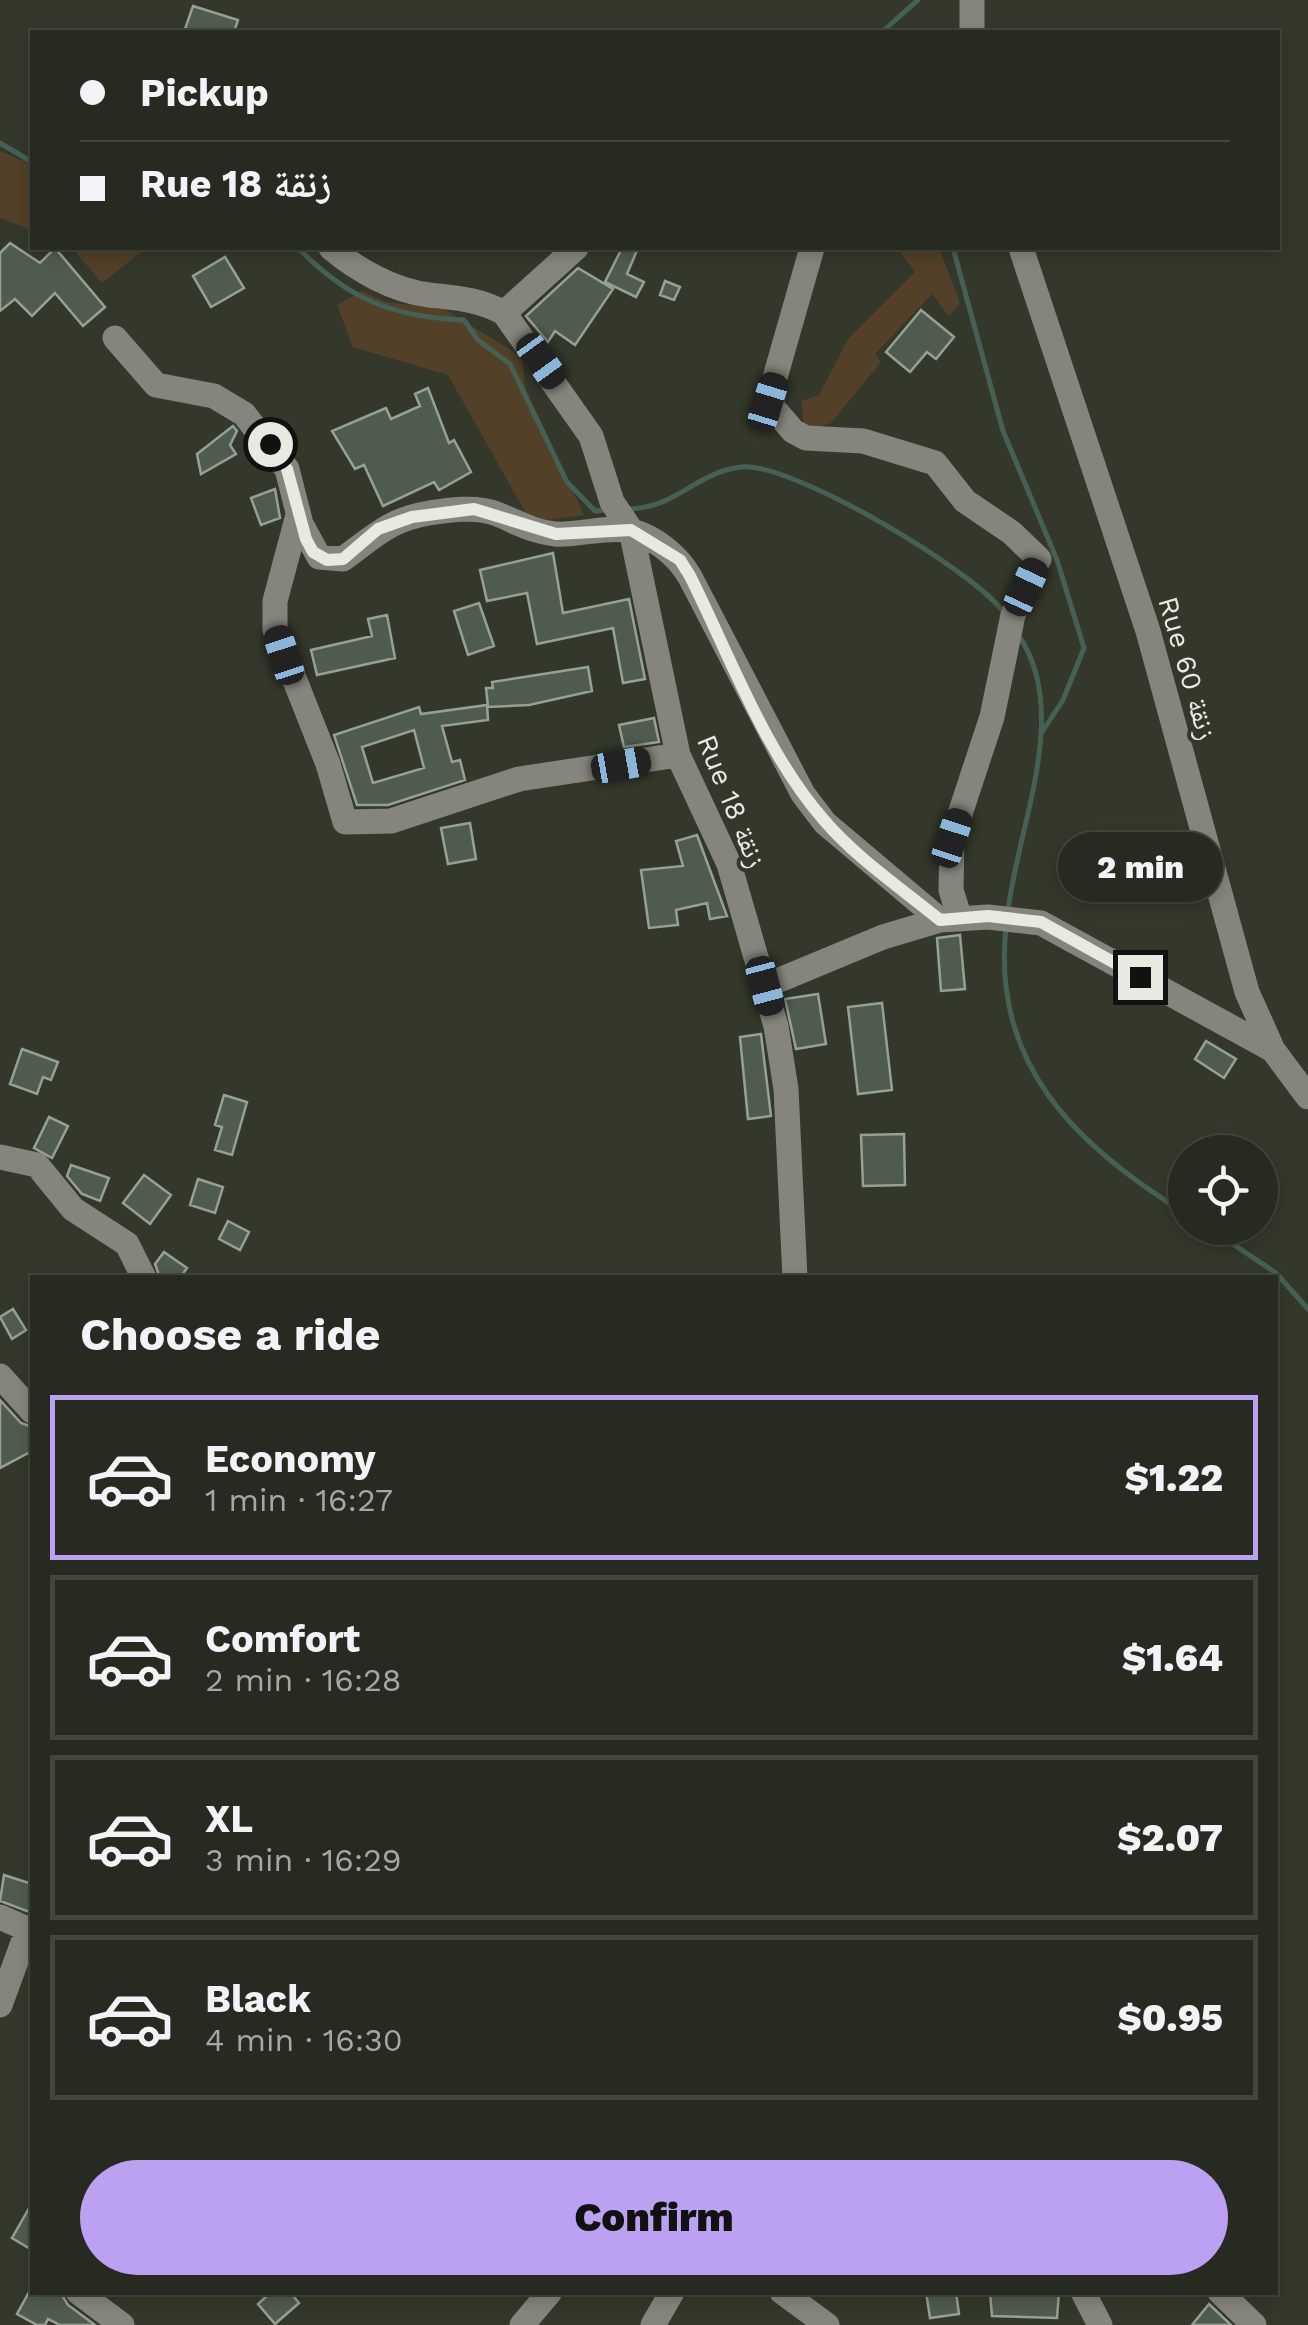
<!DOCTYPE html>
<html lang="en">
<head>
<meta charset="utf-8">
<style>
  :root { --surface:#272a20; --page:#33362d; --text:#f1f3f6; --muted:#a4a7a5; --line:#43463e; --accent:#bca0f2 }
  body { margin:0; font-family:"Work Sans","Noto Naskh Arabic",sans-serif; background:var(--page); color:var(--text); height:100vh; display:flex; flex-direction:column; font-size:38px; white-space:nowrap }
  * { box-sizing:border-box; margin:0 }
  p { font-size:32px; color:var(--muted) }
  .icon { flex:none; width:55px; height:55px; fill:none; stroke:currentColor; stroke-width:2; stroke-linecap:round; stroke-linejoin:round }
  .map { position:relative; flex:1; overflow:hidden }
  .sheet { position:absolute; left:30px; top:1275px; width:1248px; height:1020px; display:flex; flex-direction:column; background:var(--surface); border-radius:0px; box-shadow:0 5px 15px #0003,0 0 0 2px var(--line) }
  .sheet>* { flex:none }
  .guide { position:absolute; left:30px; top:30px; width:1250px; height:220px; border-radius:0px; box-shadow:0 5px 15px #0003,0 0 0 2px var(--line); display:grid; align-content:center; height:220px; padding:0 50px; background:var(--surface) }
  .buttons { position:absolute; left:1168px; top:1135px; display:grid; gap:20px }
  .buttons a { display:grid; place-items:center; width:110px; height:110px; border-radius:50%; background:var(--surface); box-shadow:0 5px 15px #0003,0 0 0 2px var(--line); font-size:50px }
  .end { position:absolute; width:45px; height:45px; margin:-22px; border:12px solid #e7eae1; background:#111; box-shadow:0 0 0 5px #111 }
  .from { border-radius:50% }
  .bubble { position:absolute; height:70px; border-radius:35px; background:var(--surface); box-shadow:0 5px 15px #0003,0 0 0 2px var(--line); font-size:32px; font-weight:800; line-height:70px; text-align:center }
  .car { position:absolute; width:30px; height:60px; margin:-30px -15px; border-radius:12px; box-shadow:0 0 8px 2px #0007; background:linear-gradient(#222 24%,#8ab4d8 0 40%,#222 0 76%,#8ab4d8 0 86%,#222 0) }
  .guide b { display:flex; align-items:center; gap:35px; height:95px; font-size:38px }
  .guide b+b { border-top:2px solid var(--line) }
  .guide i { width:25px; height:25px; background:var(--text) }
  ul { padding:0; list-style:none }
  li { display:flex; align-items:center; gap:30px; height:165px; margin:0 20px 15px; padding:0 30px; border:5px solid var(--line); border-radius:0px }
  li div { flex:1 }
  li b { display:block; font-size:38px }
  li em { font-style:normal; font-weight:800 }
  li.current { border-color:var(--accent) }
  li>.icon { width:90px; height:90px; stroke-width:1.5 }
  h2 { padding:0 50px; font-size:45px; line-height:120px }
  .primary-button { display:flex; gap:20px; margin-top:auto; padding:20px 50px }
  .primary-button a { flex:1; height:115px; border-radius:60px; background:var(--accent); color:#111; font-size:40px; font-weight:800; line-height:115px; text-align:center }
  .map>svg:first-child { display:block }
</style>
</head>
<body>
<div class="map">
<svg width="1308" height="2325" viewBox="0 0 1308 2325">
  <rect width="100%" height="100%" fill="#34382a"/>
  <path fill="#524128" d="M0,151L32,165V230L0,218Z
    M72,248H146L102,283Z
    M897,248L940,250L960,303L949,316L932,294L875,354L881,362L831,423L805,433L801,401L819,395L848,339L915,272Z
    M362,291L386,302L444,309L522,357L525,387L584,515L531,522L448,375L353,347L337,305Z"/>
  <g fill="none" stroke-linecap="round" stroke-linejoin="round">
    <path stroke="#456155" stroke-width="5" d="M882,32L918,0
      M0,143L32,162
      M298,248C348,299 392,317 464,320L478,340L510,364L567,482L595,511L609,510
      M953,248L1003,431L1057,560L1084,648L1063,700L1042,732
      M630,509C678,507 696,472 742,467C792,462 977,572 1005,614
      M1008,911C1018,825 1071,713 1019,636
      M1006,927C991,1064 1076,1146 1185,1213
      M1209,1228L1276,1273L1308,1309"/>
  </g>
  <path fill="#505b4f" stroke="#94a193" stroke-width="2.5" fill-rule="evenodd" d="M193,6L238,20L234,32H184Z
    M10,243L40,263L55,248L105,307L83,326L55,293L32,316L15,299L0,311V253Z
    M622,248H638L627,274L644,282L636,297L605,282Z
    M225,257L244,288L211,307L193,276Z
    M578,268L613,289L575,345L555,331L548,342L526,316Z
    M665,281L680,287L674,300L660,295Z
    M921,310L954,337L936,359L927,352L910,372L886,352Z
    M428,388L449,443L454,440L471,472L439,490L434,482L383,506L364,465L355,469L332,431L386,408L391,419L420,406L415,394Z
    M233,426L237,431L230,445L236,454L201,474L197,454Z
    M275,489L280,518L261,525L251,498Z
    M553,553L563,613L629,599L645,679L623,683L613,628L537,644L527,593L487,601L480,570Z
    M479,603L494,646L468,655L454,611Z
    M387,615L395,658L317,675L311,650L372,636L368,619Z
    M588,667L592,691L529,705L488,707L486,688H493L492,682Z
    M487,705L488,720L442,726L452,762L460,760L465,780L388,805H357L334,735L419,707L421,714ZM414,730L424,768L373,783L362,747Z
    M654,718L659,742L624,747L619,725Z
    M470,823L476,859L448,864L441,828Z
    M697,835L727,916L710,919L707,903L676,910L678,925L649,928L641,870L683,866L676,841Z
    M960,935L965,989L941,991L937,938Z
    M818,994L826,1044L796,1049L785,999Z
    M882,1003L892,1090L858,1094L848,1007Z
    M761,1034L771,1116L748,1119L740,1037Z
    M1206,1041L1236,1059L1224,1078L1195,1059Z
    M22,1049L58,1062L51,1080L43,1077L37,1094L10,1084Z
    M224,1095L247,1102L232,1155L215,1150L222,1127L215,1125Z
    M49,1117L68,1126L52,1158L34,1148Z
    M904,1134L905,1185L863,1186L861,1135Z
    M71,1165L109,1178L100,1201L82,1194L67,1176Z
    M144,1175L171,1195L150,1224L123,1203Z
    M198,1179L223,1187L215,1213L190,1205Z
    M228,1221L249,1232L240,1250L219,1239Z
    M164,1252L187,1268L180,1278H160L155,1264Z
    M13,1309L26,1330L12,1339L0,1317Z
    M0,1400L21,1423L32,1427V1451L0,1468Z
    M4,1875L32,1884V1913L0,1901Z
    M32,2203V2250L12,2238Z
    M29,2292H60L68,2305L95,2325H60L48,2319L45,2325H37L17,2314Z
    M271,2292H290L299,2303L275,2324L258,2304Z
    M926,2292H956L959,2314L930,2318Z
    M990,2292H1059L1057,2318L992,2316Z
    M1209,2304L1231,2325H1192Z"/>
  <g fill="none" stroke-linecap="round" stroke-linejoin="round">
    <path stroke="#86857d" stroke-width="25" d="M972,32V0
      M331,248C357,270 394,291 429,295C456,298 479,299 504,313L591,436L612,502L631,530L678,755L729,864L776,1026L786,1089L795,1278
      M812,248L768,402L793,431L806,438L863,441L935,463L965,501L1012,533L1039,559L1013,615L992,717L952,838L951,890L960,919
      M1021,248L1148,631L1247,992L1273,1050L1308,1097
      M504,313L576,248
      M115,338L156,385L214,396L244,414L287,469L301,524L319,557L343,559C374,537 388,520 429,513C450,510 477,506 497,514C517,522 533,532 555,534C578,536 610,525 631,531C655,537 678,556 690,577L803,794L825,823L940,920
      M298,515L275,601V630L328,764L345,822L391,821L519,779L678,755
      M765,986L883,937L940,920L988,917L1041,923L1273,1050
      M0,1157L37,1165L73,1209L127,1244L144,1278
      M0,1376L32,1411
      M0,1917L32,1931
      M0,2005L28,1929
      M78,2292L122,2325
      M782,2292L827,2325
      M1083,2292L1100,2325
      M1220,2292L1254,2325
      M522,2325L550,2292
      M653,2325L672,2292"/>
  </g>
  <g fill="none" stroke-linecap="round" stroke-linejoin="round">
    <path stroke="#e7eae1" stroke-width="12" d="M270,444L287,469L306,539L313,552L327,560L343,559L378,529L412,517L474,509L556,534L631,530L680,560L690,576C730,656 764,751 823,819C855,857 901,888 940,920L988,916L1041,922L1140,977"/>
  </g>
  <g text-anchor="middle" stroke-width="8" stroke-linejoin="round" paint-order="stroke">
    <g font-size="28" fill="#e7eae1" stroke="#34382a">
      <text transform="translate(1188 668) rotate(74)" y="10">Rue 60 زنقة</text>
      <text transform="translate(732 801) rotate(68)" y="10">Rue 18 زنقة</text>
    </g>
  </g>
</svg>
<div class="buttons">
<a><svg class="icon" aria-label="locate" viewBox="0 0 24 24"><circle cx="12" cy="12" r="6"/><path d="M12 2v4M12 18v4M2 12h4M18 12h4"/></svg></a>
</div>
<i class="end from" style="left:270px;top:444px"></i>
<i class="end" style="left:1140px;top:977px"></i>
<div class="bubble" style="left:1058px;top:832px;width:165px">2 min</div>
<i class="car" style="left:541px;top:361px;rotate:144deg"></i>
<i class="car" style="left:768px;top:402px;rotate:17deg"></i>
<i class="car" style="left:1026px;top:587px;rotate:25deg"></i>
<i class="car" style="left:284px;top:655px;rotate:342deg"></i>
<i class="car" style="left:621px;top:765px;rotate:80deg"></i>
<i class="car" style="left:952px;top:838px;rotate:18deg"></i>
<i class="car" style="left:765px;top:986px;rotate:165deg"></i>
<div class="guide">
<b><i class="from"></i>Pickup</b>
<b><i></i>Rue 18 زنقة</b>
</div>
<section class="sheet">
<h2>Choose a ride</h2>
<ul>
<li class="current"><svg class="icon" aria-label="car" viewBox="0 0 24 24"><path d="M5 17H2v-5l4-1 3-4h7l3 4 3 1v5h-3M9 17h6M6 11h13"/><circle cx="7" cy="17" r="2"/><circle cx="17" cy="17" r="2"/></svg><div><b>Economy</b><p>1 min · 16:27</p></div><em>$1.22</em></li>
<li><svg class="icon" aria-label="car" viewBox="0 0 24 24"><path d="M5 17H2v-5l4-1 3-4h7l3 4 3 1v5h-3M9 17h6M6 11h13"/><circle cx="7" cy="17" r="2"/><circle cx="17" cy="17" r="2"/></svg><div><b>Comfort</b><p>2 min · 16:28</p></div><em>$1.64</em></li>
<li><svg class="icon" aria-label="car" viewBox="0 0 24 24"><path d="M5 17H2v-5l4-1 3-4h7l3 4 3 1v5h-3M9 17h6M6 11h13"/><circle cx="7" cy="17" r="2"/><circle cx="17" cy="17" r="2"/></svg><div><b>XL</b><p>3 min · 16:29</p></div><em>$2.07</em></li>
<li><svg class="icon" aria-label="car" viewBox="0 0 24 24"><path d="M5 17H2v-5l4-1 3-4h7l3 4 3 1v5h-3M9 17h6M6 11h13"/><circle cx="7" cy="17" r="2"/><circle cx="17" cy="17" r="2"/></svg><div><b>Black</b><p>4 min · 16:30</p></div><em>$0.95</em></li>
</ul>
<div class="primary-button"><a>Confirm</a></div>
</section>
</div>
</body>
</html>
